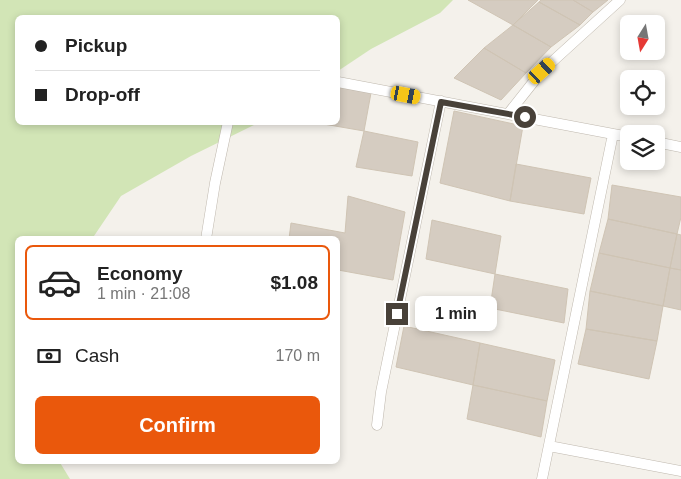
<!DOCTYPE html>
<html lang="en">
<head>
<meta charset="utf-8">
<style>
  :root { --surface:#fff; --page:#f6f6f6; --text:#222; --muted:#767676; --line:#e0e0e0; --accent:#ea580c }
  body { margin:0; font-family:Arial,sans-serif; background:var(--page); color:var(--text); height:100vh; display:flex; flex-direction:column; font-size:19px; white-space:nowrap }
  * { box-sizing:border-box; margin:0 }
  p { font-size:16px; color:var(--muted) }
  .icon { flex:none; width:28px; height:28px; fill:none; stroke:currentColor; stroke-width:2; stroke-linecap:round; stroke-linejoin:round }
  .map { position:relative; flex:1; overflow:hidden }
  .drawer { position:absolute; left:15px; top:236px; width:325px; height:228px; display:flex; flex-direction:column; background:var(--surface); border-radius:8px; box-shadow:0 2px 8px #0003 }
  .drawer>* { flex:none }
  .top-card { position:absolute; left:15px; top:15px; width:325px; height:110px; border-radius:8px; box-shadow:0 2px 8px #0003; display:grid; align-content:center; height:110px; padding:0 20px; background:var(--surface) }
  .needle { width:32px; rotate:191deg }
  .controls { position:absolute; left:620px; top:15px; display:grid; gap:10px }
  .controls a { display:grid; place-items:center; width:45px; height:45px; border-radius:8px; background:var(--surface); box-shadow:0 2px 8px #0003; font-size:25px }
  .end { position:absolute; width:22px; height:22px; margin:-11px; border:6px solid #484139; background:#fff; box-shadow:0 0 0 2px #fff }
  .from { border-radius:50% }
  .bubble { position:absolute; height:35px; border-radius:8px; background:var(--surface); box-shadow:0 2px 8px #0003; font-size:16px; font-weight:600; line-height:35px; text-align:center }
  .car { position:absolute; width:15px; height:30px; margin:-15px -8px; border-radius:6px; box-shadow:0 0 4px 1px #0007; background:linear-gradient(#f5c518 24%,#345 0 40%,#f5c518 0 76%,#345 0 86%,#f5c518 0) }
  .top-card b { display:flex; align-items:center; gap:18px; height:48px; font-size:19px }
  .top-card b+b { border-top:1px solid var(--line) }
  .top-card i { width:12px; height:12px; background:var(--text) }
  ul { padding:9px 0 0; list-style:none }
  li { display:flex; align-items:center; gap:15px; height:75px; margin:0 10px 8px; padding:0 10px; border:2px solid var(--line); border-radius:8px }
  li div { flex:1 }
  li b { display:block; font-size:19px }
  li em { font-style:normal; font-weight:600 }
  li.selected { border-color:var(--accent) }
  li>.icon { width:45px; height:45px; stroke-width:1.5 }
  .pay { display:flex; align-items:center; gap:12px; height:55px; padding:0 20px; font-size:19px }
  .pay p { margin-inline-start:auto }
  .button { display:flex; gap:10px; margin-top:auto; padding:10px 20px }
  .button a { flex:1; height:58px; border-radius:8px; background:var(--accent); color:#fff; font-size:20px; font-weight:600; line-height:58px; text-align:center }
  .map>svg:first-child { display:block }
</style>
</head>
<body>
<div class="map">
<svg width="681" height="479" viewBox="0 0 681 479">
  <rect width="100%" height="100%" fill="#f4f1eb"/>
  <path fill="#d2e5b6" d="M0,0H453L440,13L371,49L338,71V18H18V122L258,123L191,156L121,196L94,236L98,239H18V461H59L70,479H0Z"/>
  <path fill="#d5ccc1" stroke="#cfc4b4" d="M468,0H538L513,25Z
    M541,0H573L593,12L580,25L539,2Z
    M573,0H608L593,12Z
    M539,2L580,25L551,47L513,25Z
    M513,25L551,47L526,73L484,48Z
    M484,48L526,73L501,100L454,78Z
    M338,87L371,93L364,131L312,122H338Z
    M454,111L523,126L510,201L440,183Z
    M364,131L418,142L412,176L356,167Z
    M516,164L591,178L584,214L510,201Z
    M612,185L681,197V217L677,234L608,219Z
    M348,196L405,212L393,280L338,270V239H289L291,223L345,233Z
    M608,219L677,234L670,268L599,253Z
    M432,220L501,236L495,274L426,259Z
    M677,234L681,235V270L670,268Z
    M599,253L670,268L663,306L590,291Z
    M670,268L681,270V310L663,306Z
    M495,274L568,289L564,323L490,308Z
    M590,291L663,306L657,341L586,329Z
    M404,326L480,343L473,385L396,367Z
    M586,329L657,341L649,379L578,364Z
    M480,343L555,360L547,401L473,385Z
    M473,385L547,401L541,437L467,419Z"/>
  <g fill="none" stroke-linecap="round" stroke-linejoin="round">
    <defs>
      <path id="street" d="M338,82L629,137
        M508,114L542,71L620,0
        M656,142L681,147
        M206,239L215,183L228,122
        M377,425L381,392L441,101
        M549,446L681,471
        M542,479L613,134"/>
    </defs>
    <use href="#street" stroke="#bfb8ae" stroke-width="11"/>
    <use href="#street" stroke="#fff" stroke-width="10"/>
  </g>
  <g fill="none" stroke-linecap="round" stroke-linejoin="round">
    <path stroke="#484139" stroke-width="6" d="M397,314L441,102L525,117"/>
  </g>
</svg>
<div class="controls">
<a><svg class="needle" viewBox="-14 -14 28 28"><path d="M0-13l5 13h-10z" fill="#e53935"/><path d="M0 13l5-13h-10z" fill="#767676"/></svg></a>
<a><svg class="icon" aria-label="locate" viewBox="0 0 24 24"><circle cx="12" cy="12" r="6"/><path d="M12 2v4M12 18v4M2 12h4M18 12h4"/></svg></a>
<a><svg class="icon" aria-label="layers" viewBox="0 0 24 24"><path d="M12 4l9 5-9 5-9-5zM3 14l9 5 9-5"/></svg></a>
</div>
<i class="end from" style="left:525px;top:117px"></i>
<i class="end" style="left:397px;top:314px"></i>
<div class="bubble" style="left:415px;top:296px;width:82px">1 min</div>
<i class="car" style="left:542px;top:71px;rotate:48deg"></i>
<i class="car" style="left:406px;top:95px;rotate:101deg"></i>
<div class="top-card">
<b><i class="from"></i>Pickup</b>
<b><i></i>Drop-off</b>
</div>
<section class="drawer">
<ul>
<li class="selected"><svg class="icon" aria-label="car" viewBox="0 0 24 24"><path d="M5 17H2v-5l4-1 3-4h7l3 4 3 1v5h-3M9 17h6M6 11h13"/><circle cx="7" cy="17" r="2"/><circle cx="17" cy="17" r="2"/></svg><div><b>Economy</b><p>1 min · 21:08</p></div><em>$1.08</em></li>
</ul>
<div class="pay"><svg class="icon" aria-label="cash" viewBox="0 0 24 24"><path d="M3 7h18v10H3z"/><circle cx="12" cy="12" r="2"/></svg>Cash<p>170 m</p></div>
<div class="button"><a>Confirm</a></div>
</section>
</div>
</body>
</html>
